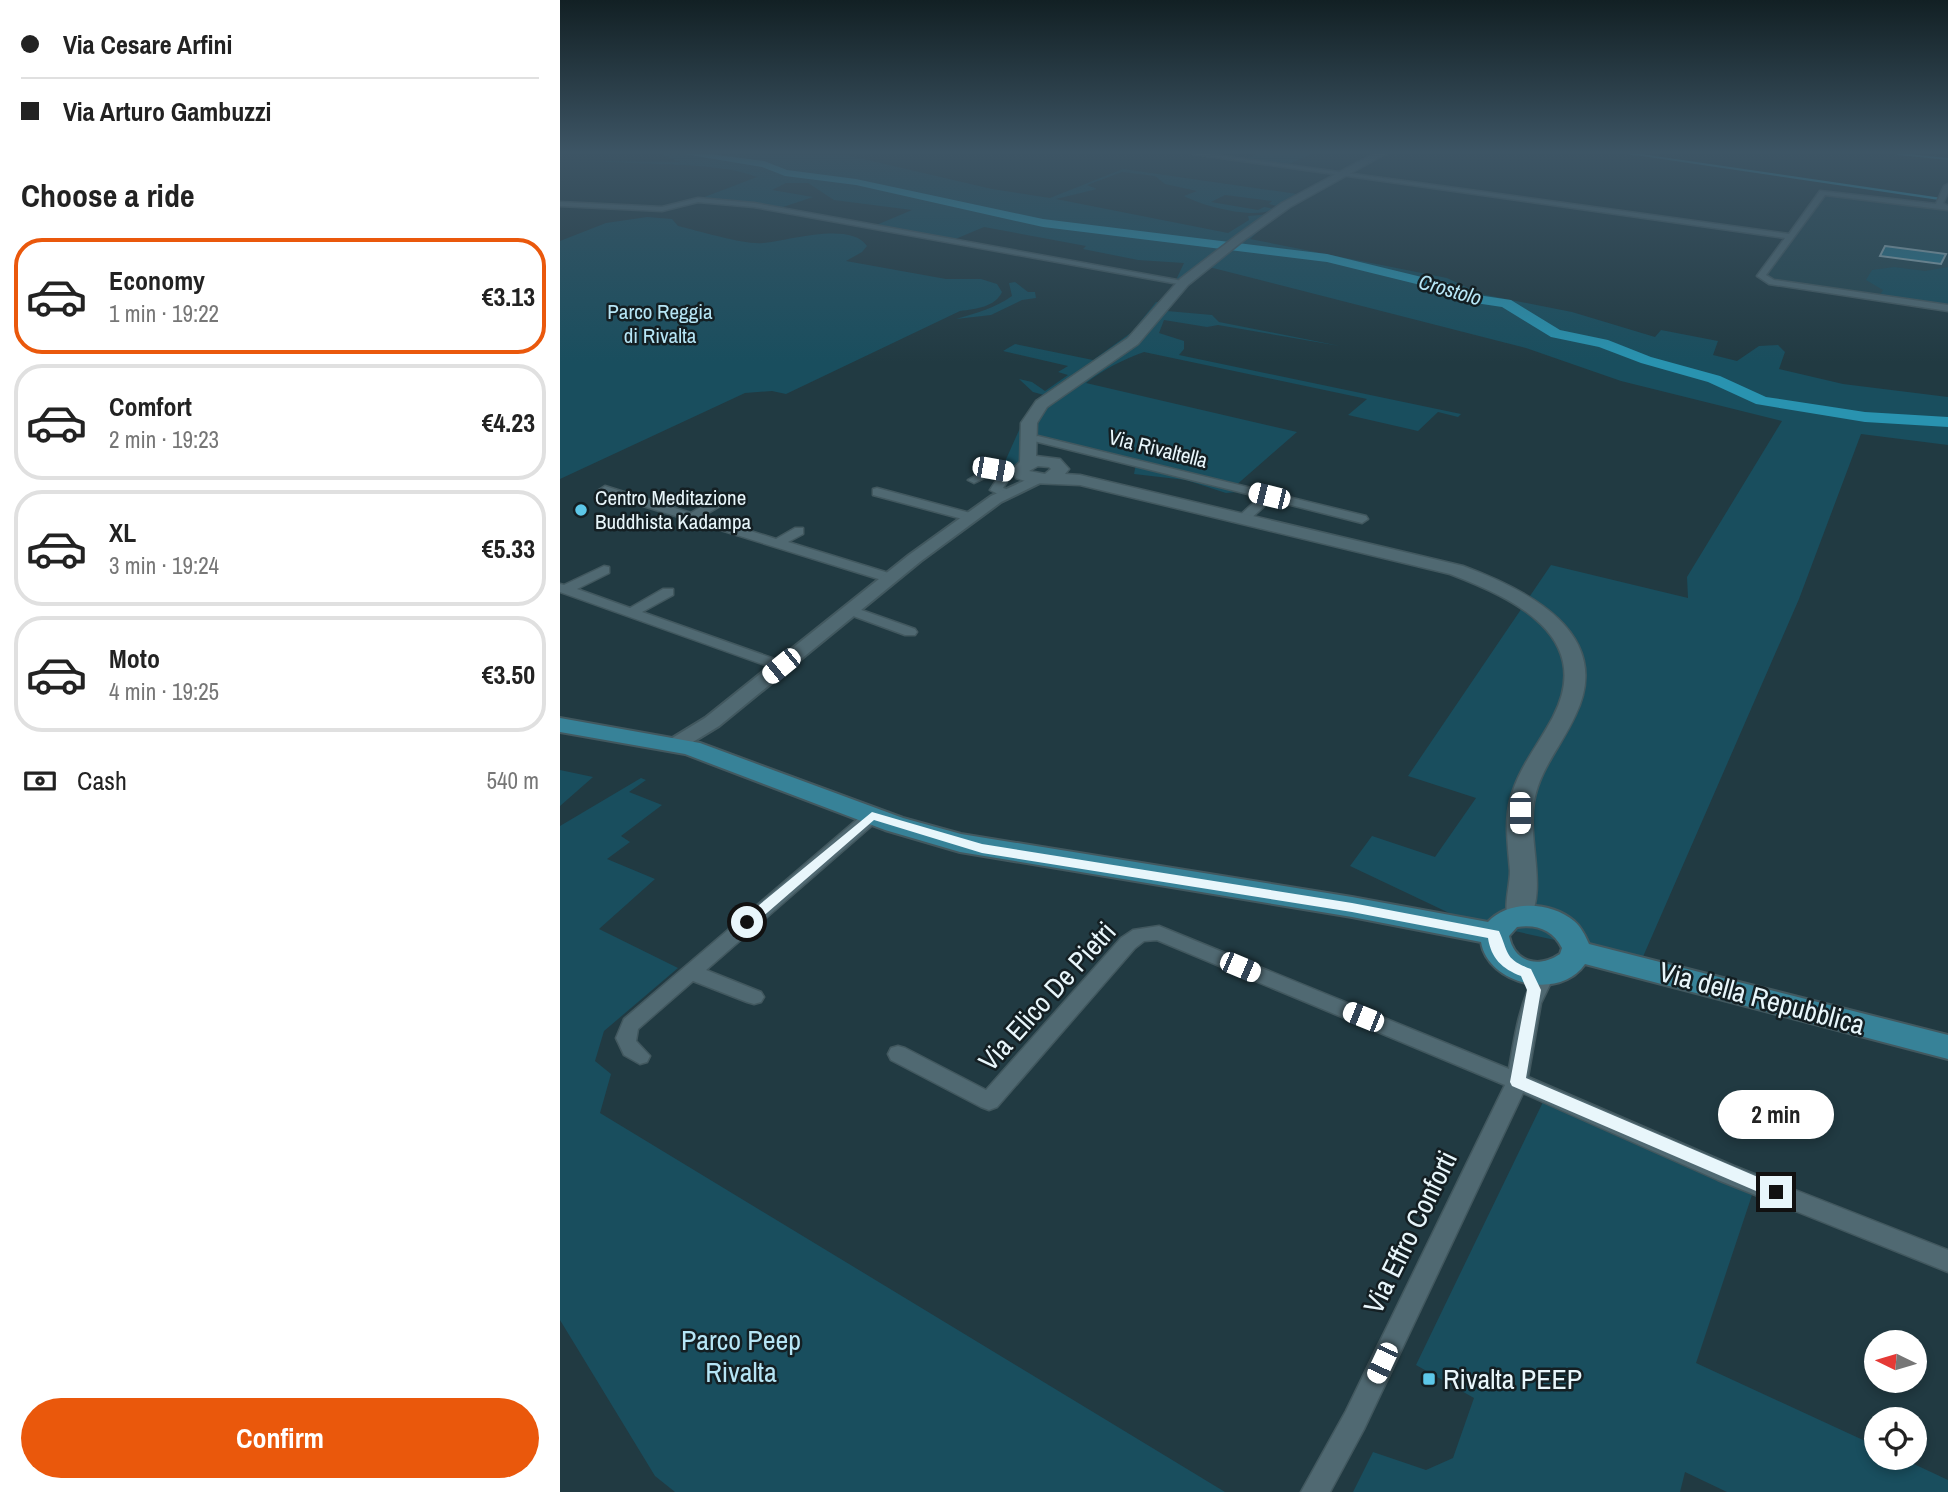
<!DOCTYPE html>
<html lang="en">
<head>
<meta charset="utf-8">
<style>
  :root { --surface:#fff; --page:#f6f6f6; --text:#222; --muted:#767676; --line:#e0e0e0; --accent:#ea580c }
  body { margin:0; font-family:"Archivo Narrow",sans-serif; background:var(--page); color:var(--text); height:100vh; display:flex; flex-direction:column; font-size:26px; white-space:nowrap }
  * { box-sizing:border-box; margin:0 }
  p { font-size:23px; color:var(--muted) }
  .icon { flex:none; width:38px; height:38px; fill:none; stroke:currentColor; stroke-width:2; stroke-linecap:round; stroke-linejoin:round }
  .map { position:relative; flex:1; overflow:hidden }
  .side { display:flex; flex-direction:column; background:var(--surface); width:560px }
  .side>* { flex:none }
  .top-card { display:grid; align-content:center; height:154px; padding:0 21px; background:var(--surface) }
  .needle { width:46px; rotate:275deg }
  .controls { position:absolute; left:1304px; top:1330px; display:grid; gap:14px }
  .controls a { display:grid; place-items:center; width:63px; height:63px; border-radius:50%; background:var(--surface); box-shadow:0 4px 10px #0003; font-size:35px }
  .end { position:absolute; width:32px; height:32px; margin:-16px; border:9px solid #e8f6fb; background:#111; box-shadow:0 0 0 4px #111 }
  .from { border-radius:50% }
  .bubble { position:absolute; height:49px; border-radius:24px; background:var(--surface); box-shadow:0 4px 10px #0003; font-size:23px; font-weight:800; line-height:49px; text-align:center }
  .car { position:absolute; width:21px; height:42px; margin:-21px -10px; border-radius:9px; box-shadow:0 0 5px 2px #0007; background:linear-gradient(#fff 24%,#345 0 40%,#fff 0 76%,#345 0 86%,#fff 0) }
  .top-card b { display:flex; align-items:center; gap:24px; height:66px; font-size:26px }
  .top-card b+b { border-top:2px solid var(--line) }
  .top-card i { width:18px; height:18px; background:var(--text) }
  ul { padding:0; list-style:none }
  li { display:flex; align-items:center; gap:21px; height:116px; margin:0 14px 10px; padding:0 7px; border:4px solid var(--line); border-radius:28px }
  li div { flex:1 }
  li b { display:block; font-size:26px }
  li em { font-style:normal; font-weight:800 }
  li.on { border-color:var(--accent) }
  li>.icon { width:63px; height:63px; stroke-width:1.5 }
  h2 { padding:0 21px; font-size:32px; line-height:84px }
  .pay { display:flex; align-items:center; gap:18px; height:77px; padding:0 21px; font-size:26px }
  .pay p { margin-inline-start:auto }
  .button { display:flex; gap:14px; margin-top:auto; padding:14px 21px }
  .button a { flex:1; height:80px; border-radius:42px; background:var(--accent); color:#fff; font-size:28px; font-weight:800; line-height:80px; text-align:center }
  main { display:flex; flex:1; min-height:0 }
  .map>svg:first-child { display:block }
</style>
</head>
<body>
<main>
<section class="side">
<div class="top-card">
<b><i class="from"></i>Via Cesare Arfini</b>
<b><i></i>Via Arturo Gambuzzi</b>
</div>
<h2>Choose a ride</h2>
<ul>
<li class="on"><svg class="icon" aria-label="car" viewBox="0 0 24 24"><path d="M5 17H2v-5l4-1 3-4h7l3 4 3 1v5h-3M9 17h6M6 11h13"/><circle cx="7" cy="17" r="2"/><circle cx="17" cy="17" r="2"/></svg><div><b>Economy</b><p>1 min · 19:22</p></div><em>€3.13</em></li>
<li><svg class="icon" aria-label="car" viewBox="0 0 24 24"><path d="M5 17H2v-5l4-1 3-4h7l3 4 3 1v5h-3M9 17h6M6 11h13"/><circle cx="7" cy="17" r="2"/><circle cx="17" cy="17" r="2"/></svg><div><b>Comfort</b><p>2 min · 19:23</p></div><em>€4.23</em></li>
<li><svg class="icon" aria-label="car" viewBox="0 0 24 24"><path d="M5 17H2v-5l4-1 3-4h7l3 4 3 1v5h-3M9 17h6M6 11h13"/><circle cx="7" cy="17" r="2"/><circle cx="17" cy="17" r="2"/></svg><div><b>XL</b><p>3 min · 19:24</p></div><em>€5.33</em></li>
<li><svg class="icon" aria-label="car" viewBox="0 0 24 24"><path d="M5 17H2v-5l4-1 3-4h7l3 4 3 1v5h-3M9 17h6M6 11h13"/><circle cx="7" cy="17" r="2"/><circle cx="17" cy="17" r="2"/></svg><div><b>Moto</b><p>4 min · 19:25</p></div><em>€3.50</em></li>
</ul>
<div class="pay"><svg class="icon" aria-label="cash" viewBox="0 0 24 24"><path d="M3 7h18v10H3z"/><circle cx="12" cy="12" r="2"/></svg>Cash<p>540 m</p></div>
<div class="button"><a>Confirm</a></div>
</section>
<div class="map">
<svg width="1388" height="1492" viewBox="0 0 1388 1492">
  <rect width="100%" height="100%" fill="#213a42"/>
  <path fill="#244650" d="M1259,194L1388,207V310L1210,282L1198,277Z"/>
  <path fill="#194e5e" d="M100,154L286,155L432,189L490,198L563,169L737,194L717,206L709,204L712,201L665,195L651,202L698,210L704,207L714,209C695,220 642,206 624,196L637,191L605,184L595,176L562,172L527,185L537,189L496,199L668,233L689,220L688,216L712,214V219L690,239L887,278L921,294L1012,312L1095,337L1101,330L1158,341L1153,355L1177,361L1199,346L1218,345L1225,352L1219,369L1283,384L1388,397V445L1301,434L1239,599L1082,959L904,920L790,866L812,836L875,857L916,798L848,776L991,565L1128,598L1127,577L1222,421L1061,381L966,348L653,268L639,266L616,280L624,263L578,260L523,249L526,246L424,227L393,240L314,226L352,210L274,200L248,183H226L212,190L253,197L217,209L134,201L197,177C163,164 112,165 73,163C62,162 50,163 41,161L120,162Z
    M697,154H751L724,166L682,160Z
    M87,217L112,219L118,226C139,231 185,245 203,243C228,241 290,221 307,246L302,252L286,261L386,279H421L437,284L442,292C435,307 416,309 400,311L226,394L212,391L185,393L0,479V241L46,223Z
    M1334,267L1365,271L1388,267V305L1320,295L1323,290L1306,280L1312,270Z
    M455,282L468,292H475L476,298L462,300L431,315L396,319C417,313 435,308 452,296L449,283Z
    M596,302L613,303L607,311L652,315L659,322L780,346L658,325L647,327L604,320L599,333L624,341V349L619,355L901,414L898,417L878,412L858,431L788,415L807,399L584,352C562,360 544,369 526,383L737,432L674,487L689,491L666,493L626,480L574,474L576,464L477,440L472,455L453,468L443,466L465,417L484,395L473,392L459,379L472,382L485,391L508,375L498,372L508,366L443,351L455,344L533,360L572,332Z
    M0,770L33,777L0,806Z
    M81,778L86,780L69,792L102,805L61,836L70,842L47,859L95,879L39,929L118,968L44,1031L35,1061L51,1074L40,1113L665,1492H115L95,1476L0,1320V826Z
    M983,1102L1192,1195L1136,1363L1316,1446V1458H1341L1388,1480V1492H1167L1125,1472L1120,1492H793L813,1452L866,1470L893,1458L914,1398L856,1365Z"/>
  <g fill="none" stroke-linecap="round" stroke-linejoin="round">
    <path stroke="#2993b0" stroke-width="2" d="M1338,154L1388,159"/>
    <path fill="#2993b0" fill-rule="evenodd" d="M1068,154H1081L1382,198L1379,200Z"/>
    <path fill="#2993b0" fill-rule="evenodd" d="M124,154H150L204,161L227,170L296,179L483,219L767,254L907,288L911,294L951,300L1000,330L1048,340L1091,357L1160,376L1206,397L1305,412L1388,417V427L1305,422L1196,404L1148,382L1081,363L1039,347L991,337L942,307L902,301L897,294L767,262L483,227L296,185L225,176L202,167Z"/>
  </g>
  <path fill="#257289" stroke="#8da9b2" stroke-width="2" d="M1325,246L1386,254L1381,264L1320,256Z"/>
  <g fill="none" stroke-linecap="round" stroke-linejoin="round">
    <defs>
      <path id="minor" d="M633,154H648L1229,234L1260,191L1376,204L1384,186L1388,184V193L1383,203L1388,206V210L1265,195L1206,275L1214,280L1388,305V311L1209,284L1197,276L1225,238Z
        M138,198L194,203L628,282L624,285L194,207L138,202L102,211L0,206V202L102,207Z
        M478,436L806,516L808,519L802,523L711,500L687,522H679V516L700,497L474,441V437Z
        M433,466L454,471L443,488L450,490V496H442L430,490L441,473H435L414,483L408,480Z
        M45,486L131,513L152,500H160V506L143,516L216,539L235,528H243V534L228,542L335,575L337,578L330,582L325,581L41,493L39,490Z
        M317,488L414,514L416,517L410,521L313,495V489Z
        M44,566L49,567V573L17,589L70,608L103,589H113V595L82,612L226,663L228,666L226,669H216L0,592V584L4,585Z
        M290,606L355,629L357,632L355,635H345L285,613L283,610L285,607Z
        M312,811L320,816L318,820L146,970L201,992L204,997L201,1002L194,1004L187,1002L133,981L78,1029L76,1041L90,1056L87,1062L80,1064L64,1055L56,1038L64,1019L306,812Z
        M599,926L949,1069C955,1033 960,1001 978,969L985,967L992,969L995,974L981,1003L968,1077L1174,1166L1388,1250V1272L1158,1180L963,1093L804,1429L770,1492H741L786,1411L945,1085L597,940L584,941L575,948L437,1107L429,1110L421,1107L331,1060L328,1054L331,1048L338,1046L345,1048L426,1090L561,938L573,930Z"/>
      <path id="tertiary" d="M477,475L482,476V482L441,502L361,561L159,726L123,748H109L106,744L109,740L145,718L349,555L431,496Z"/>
      <path id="secondary" d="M813,154H825L730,207L684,240L628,285L578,344L487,407L477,423L476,456L500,459L509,469L505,474L520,475L903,566C967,590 1056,633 1015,716C1002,745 979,770 974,802C967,839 988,889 968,923L959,925L950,923C942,911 950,886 950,871C948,846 944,821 951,797C959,767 979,744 993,717C1035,636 953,598 890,574L520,485L471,483L456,478L452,469L460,462L461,423L476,401L568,338L620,279L676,236L722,203ZM478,466L489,467L491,469L485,474L469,471Z"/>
      <path id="primary" d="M0,718L140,743L343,818L401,834L792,897L928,922C949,900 990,901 1014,921C1021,927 1025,935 1029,944L1388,1035V1059L1025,964C1000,1001 928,985 921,942L792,917L400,852L325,830L125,754L0,732ZM957,927C977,924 993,930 1002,948L1000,954C978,969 954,962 949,936Z"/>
    </defs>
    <use href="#minor" stroke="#42585f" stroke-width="3"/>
    <use href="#tertiary" stroke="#42585f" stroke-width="4"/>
    <use href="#secondary" stroke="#42585f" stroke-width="3"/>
    <use href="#primary" stroke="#42585f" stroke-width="4"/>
    <use href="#minor" fill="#506972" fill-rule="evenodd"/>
    <use href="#tertiary" fill="#506972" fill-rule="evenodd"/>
    <use href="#secondary" fill="#506972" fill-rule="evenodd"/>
    <use href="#primary" fill="#378298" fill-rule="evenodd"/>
  </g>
  <linearGradient id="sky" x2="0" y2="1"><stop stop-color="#122024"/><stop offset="0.42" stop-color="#3d5565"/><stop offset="1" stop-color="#3d5565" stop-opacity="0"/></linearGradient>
  <rect width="1388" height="363" fill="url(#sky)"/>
  <path fill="#e8f6fb" d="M312,812L422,844L792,903L939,931C949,953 944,959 971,969L981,990L966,1078L1221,1187L1224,1192L1216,1199L1210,1197L952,1086L950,1082L967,990L961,976C942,969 931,958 928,938L792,912L422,853L314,820L192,926H182V919Z"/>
  <g fill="#5dc7e8" stroke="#141f23" stroke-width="2.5">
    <circle cx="21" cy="510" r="7"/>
    <rect x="862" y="1372" width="14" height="14" rx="3.5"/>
  </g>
  <g text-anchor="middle" stroke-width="5" stroke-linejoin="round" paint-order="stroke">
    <g font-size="21" font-style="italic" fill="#b8e7f7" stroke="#141f23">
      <text transform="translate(890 290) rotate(16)" y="7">Crostolo</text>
    </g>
    <g font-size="21" fill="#b6e5f5" stroke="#141f23">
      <text x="100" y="319">Parco Reggia<tspan x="100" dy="24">di Rivalta</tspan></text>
    </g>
    <g font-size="21" fill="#e8f6fb" stroke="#141f23">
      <text transform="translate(598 449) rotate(14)" y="7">Via Rivaltella</text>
    </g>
    <g font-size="21" fill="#e8f6fb" stroke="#141f23" text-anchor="start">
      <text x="35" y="505">Centro Meditazione<tspan x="35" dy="24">Buddhista Kadampa</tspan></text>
    </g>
    <g font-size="28" fill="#e8f6fb" stroke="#141f23">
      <text transform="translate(487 996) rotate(-48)" y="10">Via Elico De Pietri</text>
      <text transform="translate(1202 998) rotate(15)" y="10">Via della Repubblica</text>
      <text transform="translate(850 1232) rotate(-64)" y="10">Via Effro Conforti</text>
    </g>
    <g font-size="28" fill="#b6e5f5" stroke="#141f23">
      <text x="181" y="1350">Parco Peep<tspan x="181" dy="32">Rivalta</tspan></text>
    </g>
    <g font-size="28" fill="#e8f6fb" stroke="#141f23" text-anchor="start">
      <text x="883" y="1389">Rivalta PEEP</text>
    </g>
  </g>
</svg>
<div class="controls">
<a><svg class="needle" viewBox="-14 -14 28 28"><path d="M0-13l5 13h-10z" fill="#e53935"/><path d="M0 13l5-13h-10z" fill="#767676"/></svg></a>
<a><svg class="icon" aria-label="locate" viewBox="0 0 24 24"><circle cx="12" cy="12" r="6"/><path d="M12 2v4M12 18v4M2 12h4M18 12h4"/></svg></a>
</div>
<i class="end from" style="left:187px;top:922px"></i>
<i class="end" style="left:1216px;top:1192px"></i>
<div class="bubble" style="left:1158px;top:1090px;width:116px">2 min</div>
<i class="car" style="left:433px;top:469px;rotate:100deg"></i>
<i class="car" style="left:709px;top:496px;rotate:284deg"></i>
<i class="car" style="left:221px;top:666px;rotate:231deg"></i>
<i class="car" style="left:960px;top:813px;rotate:180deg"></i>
<i class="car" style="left:680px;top:967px;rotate:113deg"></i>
<i class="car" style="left:803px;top:1017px;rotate:292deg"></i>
<i class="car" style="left:822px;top:1363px;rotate:205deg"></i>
</div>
</main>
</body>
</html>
